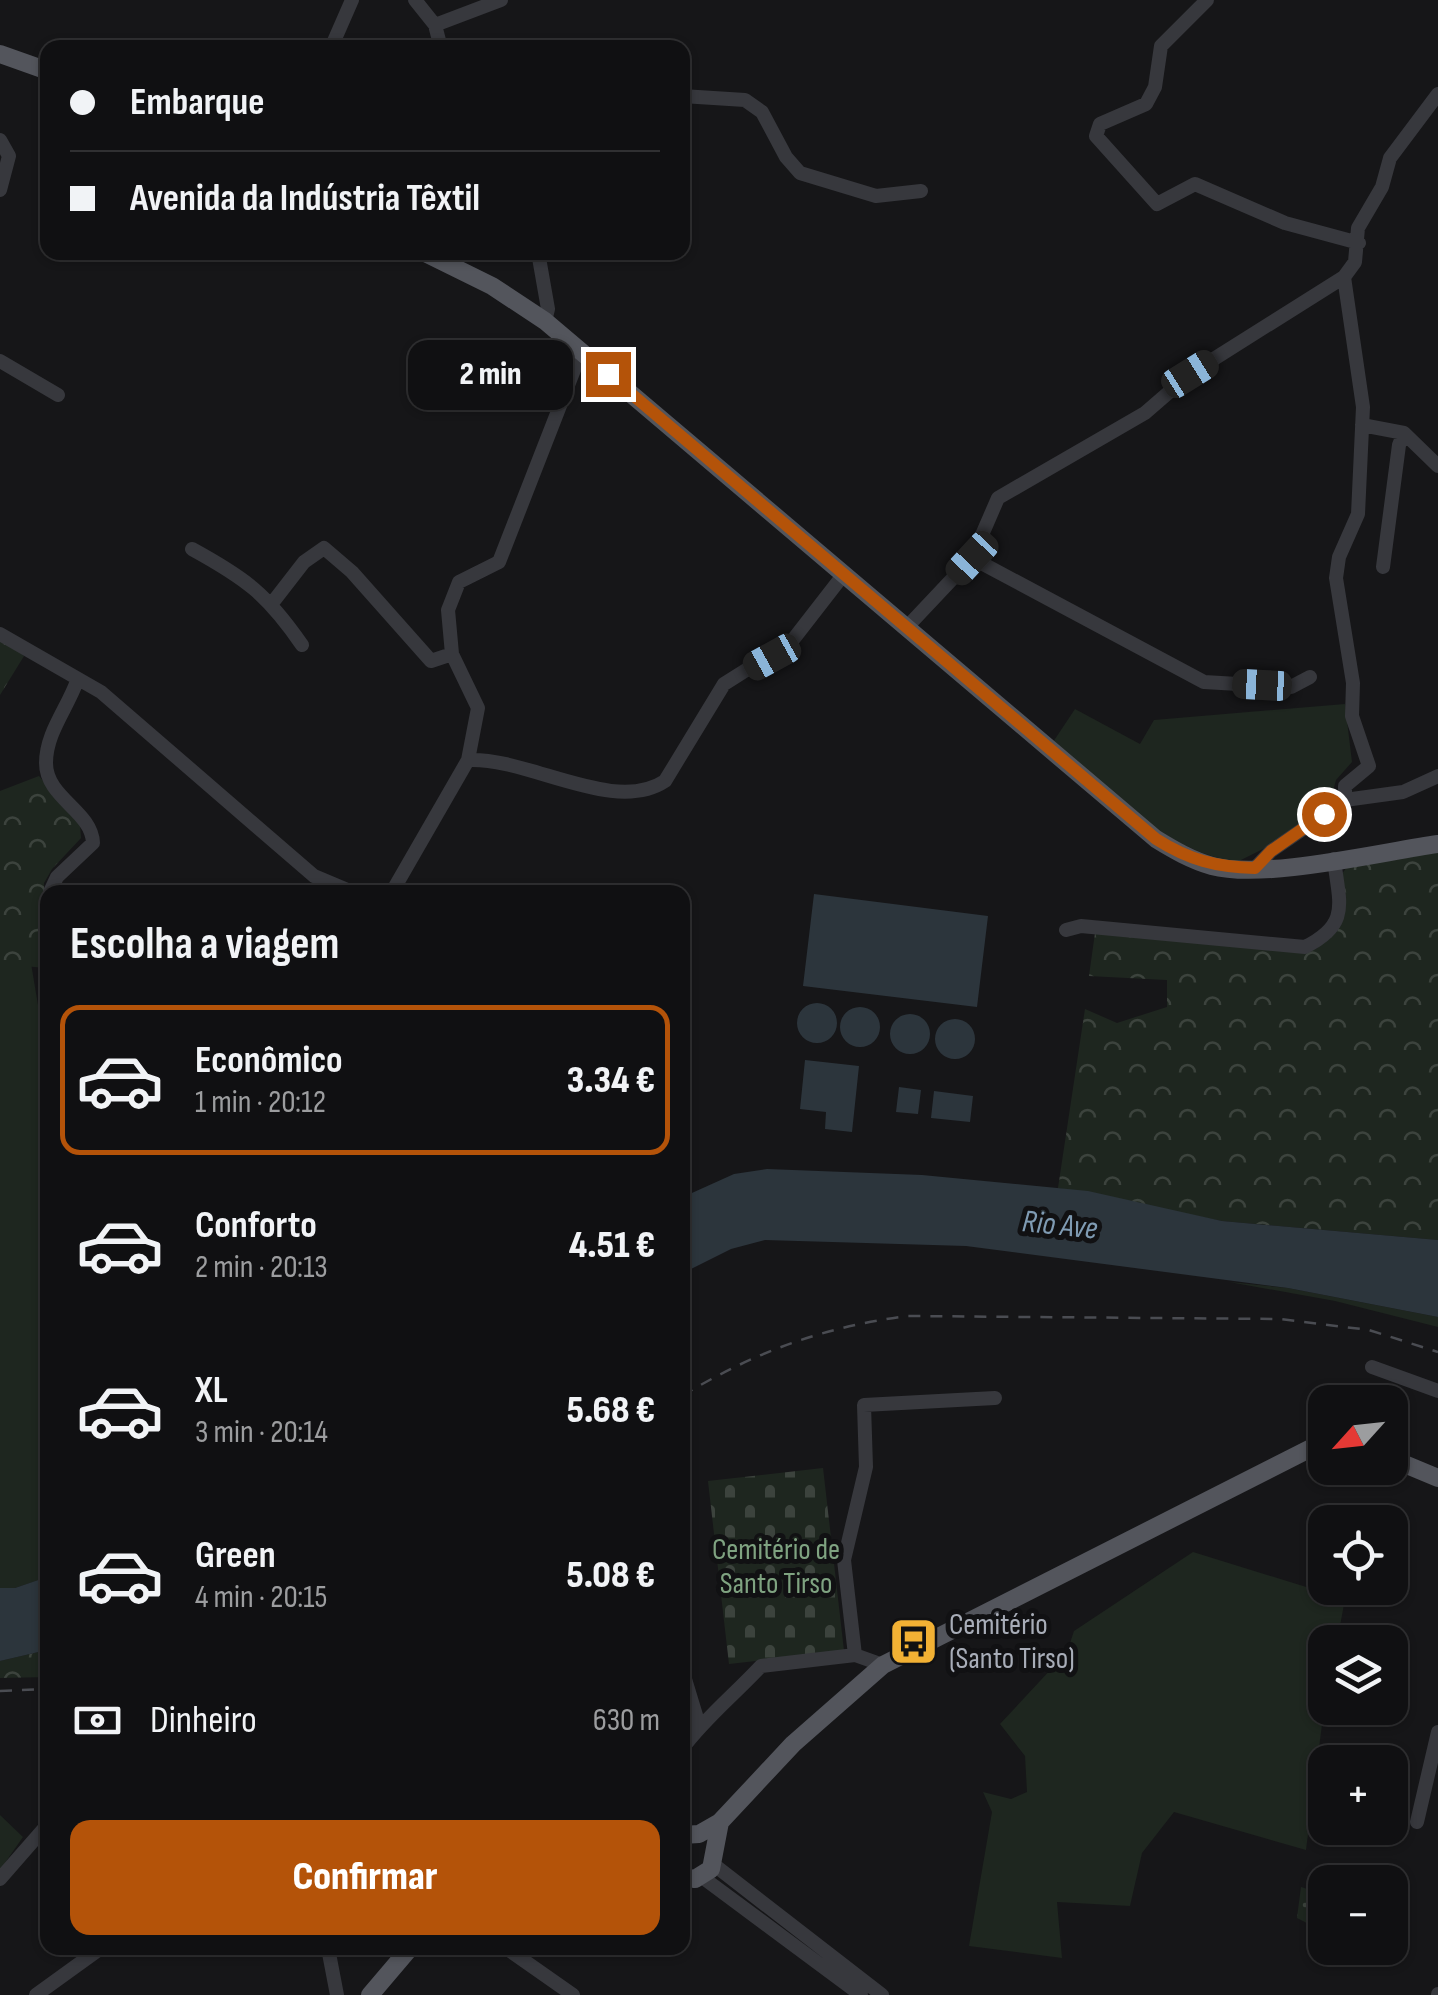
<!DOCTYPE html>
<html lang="pt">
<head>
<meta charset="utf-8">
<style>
  :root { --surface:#101012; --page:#19191b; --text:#f1f3f6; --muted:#9c9d9f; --line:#303032; --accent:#b45309 }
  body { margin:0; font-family:"Sofia Sans Condensed",sans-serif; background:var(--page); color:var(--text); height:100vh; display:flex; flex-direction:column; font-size:38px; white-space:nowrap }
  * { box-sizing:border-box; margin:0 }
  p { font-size:32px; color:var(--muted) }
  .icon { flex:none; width:55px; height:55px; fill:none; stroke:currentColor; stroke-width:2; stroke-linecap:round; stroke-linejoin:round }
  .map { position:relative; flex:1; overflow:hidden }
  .panel { position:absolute; left:40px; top:885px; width:650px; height:1070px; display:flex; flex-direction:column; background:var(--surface); border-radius:20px; box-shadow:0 2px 8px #0004,0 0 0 2px var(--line) }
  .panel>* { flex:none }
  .banner { position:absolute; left:40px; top:40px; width:650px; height:220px; border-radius:20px; box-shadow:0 2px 8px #0004,0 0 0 2px var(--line); display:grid; align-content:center; height:220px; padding:0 30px; background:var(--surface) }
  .needle { width:65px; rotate:243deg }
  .fabs { position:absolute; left:1308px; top:1385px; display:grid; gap:20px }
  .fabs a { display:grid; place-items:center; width:100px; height:100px; border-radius:20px; background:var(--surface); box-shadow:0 2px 8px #0004,0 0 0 2px var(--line); font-size:50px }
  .end { position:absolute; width:45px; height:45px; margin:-22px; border:12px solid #b45309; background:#fff; box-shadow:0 0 0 5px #fff }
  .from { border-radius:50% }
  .bubble { position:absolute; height:70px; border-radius:20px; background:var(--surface); box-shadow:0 2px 8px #0004,0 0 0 2px var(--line); font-size:32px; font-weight:800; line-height:70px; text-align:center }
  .car { position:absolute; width:30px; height:60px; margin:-30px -15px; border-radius:12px; box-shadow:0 0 8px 2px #0007; background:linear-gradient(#222 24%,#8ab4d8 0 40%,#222 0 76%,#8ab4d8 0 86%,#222 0) }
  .banner b { display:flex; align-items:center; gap:35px; height:95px; font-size:38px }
  .banner b+b { border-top:2px solid var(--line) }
  .banner i { width:25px; height:25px; background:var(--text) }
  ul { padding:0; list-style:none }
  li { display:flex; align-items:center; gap:30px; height:150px; margin:0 20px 15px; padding:0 10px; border:5px solid transparent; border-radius:20px }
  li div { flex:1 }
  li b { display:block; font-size:38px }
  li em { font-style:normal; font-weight:800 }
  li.selected { border-color:var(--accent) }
  li>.icon { width:90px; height:90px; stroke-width:1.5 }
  h2 { padding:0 30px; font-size:45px; line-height:120px }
  .pay { display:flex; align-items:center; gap:25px; height:110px; padding:0 30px; font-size:38px }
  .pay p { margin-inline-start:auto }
  .action { display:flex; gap:20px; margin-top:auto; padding:20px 30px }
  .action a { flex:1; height:115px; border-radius:20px; background:var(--accent); color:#fff; font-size:40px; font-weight:800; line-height:115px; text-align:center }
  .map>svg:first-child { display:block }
</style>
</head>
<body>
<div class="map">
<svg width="1438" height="1995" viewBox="0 0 1438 1995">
  <defs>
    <pattern id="forest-crowns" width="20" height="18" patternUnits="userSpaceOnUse" patternTransform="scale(2.5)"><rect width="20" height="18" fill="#1e261f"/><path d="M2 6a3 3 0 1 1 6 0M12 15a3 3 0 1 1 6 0" fill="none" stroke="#3c433d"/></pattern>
    <pattern id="cemetery-stones" width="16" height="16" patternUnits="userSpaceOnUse" patternTransform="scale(2.5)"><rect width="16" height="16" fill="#1e261f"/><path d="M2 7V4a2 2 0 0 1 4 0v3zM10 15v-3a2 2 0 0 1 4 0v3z" fill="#3c433d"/></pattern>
    <pattern id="garden-dots" width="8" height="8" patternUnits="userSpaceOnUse" patternTransform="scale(2.5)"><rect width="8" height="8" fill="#1e261f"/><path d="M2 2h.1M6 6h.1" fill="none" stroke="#3c433d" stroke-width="1.8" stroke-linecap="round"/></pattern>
  </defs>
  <rect width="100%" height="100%" fill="#161618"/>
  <path fill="#1e261f" d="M1345,704L1352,762L1336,780L1330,802L1271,845L1237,862C1161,850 1109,790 1053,742L1075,709L1140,744L1154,720Z
    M30,957L48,1065V1577L15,1588H0V960Z
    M1229,1282L1288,1288L1438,1317V1327L1335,1301Z
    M1193,1552L1345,1599L1337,1642H1325V1701L1306,1850L1174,1812L1142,1853L1130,1906L1057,1902L1062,1958L969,1946L992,1812L983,1792L1011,1799L1027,1792L1025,1756L1000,1724L1067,1652L1074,1631Z
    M0,1815L23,1837L0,1870Z"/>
  <path fill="url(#forest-crowns)" d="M0,636L24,656L0,695Z
    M39,776L80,825L81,838L52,869L44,883L47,968L0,964V791Z
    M1438,851V1240L1222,1221L1058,1188L1085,1009L1117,1023L1167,1007V980L1089,976L1095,933L1302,952L1316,949L1338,930L1342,874L1349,864Z
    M47,1650V1677L0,1678V1661Z"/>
  <path fill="url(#cemetery-stones)" d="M823,1468L844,1651L729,1664L708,1481Z"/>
  <path fill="url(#garden-dots)" d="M1301,1887L1325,1895V1932L1297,1918Z"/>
  <path fill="#2c353c" d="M814,894L988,916L977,1007L803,986Z
    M797 1023a20 20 0 1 1 40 0a20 20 0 1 1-40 0Z
    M840 1027a20 20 0 1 1 40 0a20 20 0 1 1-40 0Z
    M890 1034a20 20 0 1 1 40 0a20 20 0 1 1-40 0Z
    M935 1039a20 20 0 1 1 40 0a20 20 0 1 1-40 0Z
    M805,1060L859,1066L852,1132L825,1129L826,1112L800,1109Z
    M899,1087L921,1090L918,1114L896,1112Z
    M934,1091L973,1096L970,1122L931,1118Z
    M767,1169L922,1175L1088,1191L1222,1221L1438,1240V1317L1288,1288L966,1246L765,1240L731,1249L683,1273V1197L734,1174Z
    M47,1577V1650L0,1661V1588H15Z"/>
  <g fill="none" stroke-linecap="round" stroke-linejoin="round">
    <path stroke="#37383d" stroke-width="14" d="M415,0L435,25L441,48
      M1207,0L1161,46L1155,87L1146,104L1100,124L1096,136L1157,204L1195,184L1285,223L1359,243
      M435,25L501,0
      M331,48L352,0
      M682,96L745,100L762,112L786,157L800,173L876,196L921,191
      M0,140L9,156L0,190
      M538,252L548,309L545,321
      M1344,277L1363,407L1358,514L1339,557L1336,578L1353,683L1352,716L1369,766L1345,786V800
      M0,361L58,395
      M1362,425L1404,433L1438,466
      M192,549C245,578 267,594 302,645
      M972,558L1204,682L1291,687L1310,677
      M1383,567L1399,445L1404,433
      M273,602L304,562L324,548L352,572L431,661L452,654
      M907,627L972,558L998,498L1145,413L1190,374L1344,277L1355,262L1358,228L1382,187L1390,158L1438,94
      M0,634L101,692L314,876L352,892
      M468,760C528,757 614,815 665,781L724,684L792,641L844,574
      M1255,868L1271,851L1345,800L1403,792L1438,776
      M50,892L57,877L93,843C92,811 46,798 46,763C46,733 67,709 77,681
      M392,892L468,760L478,708L452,654L448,610L459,582L499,562L581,352
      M1066,930L1081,926L1305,947C1351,924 1339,903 1334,859
      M1372,1367L1438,1391
      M684,1588L685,1679L699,1725
      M855,1655L844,1560L866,1467L864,1405L995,1398
      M682,1749C704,1719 735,1694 761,1666L855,1655L883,1665
      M1417,1822L1438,1732
      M713,1864L882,1995
      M702,1877L861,1995
      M0,1879L48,1824
      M328,1948L337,1995
      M506,1948L573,1995
      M36,1995L101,1948
      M1438,1995V1994"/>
    <path stroke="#53555c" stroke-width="18" d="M0,54L48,71
      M423,252L492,286L545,321L1156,839C1174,850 1191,860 1212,866C1264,880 1381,852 1438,844
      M1390,1458L1438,1478
      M682,1835L699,1834L720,1822L793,1744L883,1665L1325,1441
      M682,1877L695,1879L711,1869L720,1822
      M370,1995L410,1948"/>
    <path stroke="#4a4c52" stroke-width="2.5" stroke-dasharray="12 10" stroke-linecap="butt" d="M682,1396C754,1352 824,1327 907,1316L1280,1319L1369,1330L1438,1352
      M0,1691L48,1689"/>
  </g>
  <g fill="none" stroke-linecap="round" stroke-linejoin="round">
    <path stroke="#b45309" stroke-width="12" d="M608,374L1156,839C1189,860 1216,867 1255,868L1271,851L1324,814"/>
  </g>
  <defs>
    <symbol id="bus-square" viewBox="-11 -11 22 22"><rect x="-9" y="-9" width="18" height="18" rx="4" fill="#f2b134" stroke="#111113"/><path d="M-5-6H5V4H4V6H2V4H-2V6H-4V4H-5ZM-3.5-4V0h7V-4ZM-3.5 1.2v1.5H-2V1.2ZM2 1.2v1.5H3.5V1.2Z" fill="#111"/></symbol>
  </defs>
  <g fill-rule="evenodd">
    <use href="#bus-square" x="886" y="1614" width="55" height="55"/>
  </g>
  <g text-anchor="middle" stroke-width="10" stroke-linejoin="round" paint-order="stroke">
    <g font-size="30" fill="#7fa381" stroke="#111113">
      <text x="776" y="1559">Cemitério de<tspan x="776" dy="34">Santo Tirso</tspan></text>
    </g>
    <g font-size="30" fill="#a8adb8" stroke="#111113" text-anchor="start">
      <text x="949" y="1634">Cemitério<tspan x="949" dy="34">(Santo Tirso)</tspan></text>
    </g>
    <g font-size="32" font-style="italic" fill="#7f9bb3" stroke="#111113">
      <text transform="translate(1060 1224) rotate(6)" y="11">Rio Ave</text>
    </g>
  </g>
</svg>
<div class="fabs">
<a><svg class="needle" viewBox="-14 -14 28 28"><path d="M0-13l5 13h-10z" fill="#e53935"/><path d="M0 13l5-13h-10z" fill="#9c9d9f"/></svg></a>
<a><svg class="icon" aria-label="locate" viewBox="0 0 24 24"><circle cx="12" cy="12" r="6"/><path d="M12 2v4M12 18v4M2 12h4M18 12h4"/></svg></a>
<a><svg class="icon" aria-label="layers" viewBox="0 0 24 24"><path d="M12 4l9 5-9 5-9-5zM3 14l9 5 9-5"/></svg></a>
<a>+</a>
<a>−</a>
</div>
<i class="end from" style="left:1324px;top:814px"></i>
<i class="end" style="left:608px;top:374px"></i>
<div class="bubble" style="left:408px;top:340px;width:165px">2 min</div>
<i class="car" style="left:1190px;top:374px;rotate:58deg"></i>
<i class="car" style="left:972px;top:558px;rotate:223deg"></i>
<i class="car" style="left:772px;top:657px;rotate:241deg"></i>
<i class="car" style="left:1262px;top:685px;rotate:273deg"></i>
<div class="banner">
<b><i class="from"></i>Embarque</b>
<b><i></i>Avenida da Indústria Têxtil</b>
</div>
<section class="panel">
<h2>Escolha a viagem</h2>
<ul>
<li class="selected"><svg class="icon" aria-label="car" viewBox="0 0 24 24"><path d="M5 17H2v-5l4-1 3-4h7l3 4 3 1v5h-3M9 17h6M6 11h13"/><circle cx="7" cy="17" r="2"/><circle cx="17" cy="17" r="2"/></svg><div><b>Econômico</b><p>1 min · 20:12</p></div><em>3.34 €</em></li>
<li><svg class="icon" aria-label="car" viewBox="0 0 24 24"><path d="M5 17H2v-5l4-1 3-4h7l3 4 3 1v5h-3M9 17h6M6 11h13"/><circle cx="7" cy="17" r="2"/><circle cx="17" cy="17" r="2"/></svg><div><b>Conforto</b><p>2 min · 20:13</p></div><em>4.51 €</em></li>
<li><svg class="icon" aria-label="car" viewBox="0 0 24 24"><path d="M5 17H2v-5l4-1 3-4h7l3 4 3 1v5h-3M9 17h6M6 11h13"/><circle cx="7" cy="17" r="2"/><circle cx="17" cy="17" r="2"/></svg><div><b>XL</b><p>3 min · 20:14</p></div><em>5.68 €</em></li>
<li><svg class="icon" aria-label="car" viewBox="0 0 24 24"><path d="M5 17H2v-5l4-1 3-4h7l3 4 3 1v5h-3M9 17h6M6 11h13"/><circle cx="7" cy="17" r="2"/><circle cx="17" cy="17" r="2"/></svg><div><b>Green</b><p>4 min · 20:15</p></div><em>5.08 €</em></li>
</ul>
<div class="pay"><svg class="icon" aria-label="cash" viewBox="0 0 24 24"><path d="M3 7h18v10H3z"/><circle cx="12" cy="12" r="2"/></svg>Dinheiro<p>630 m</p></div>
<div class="action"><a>Confirmar</a></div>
</section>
</div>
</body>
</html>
